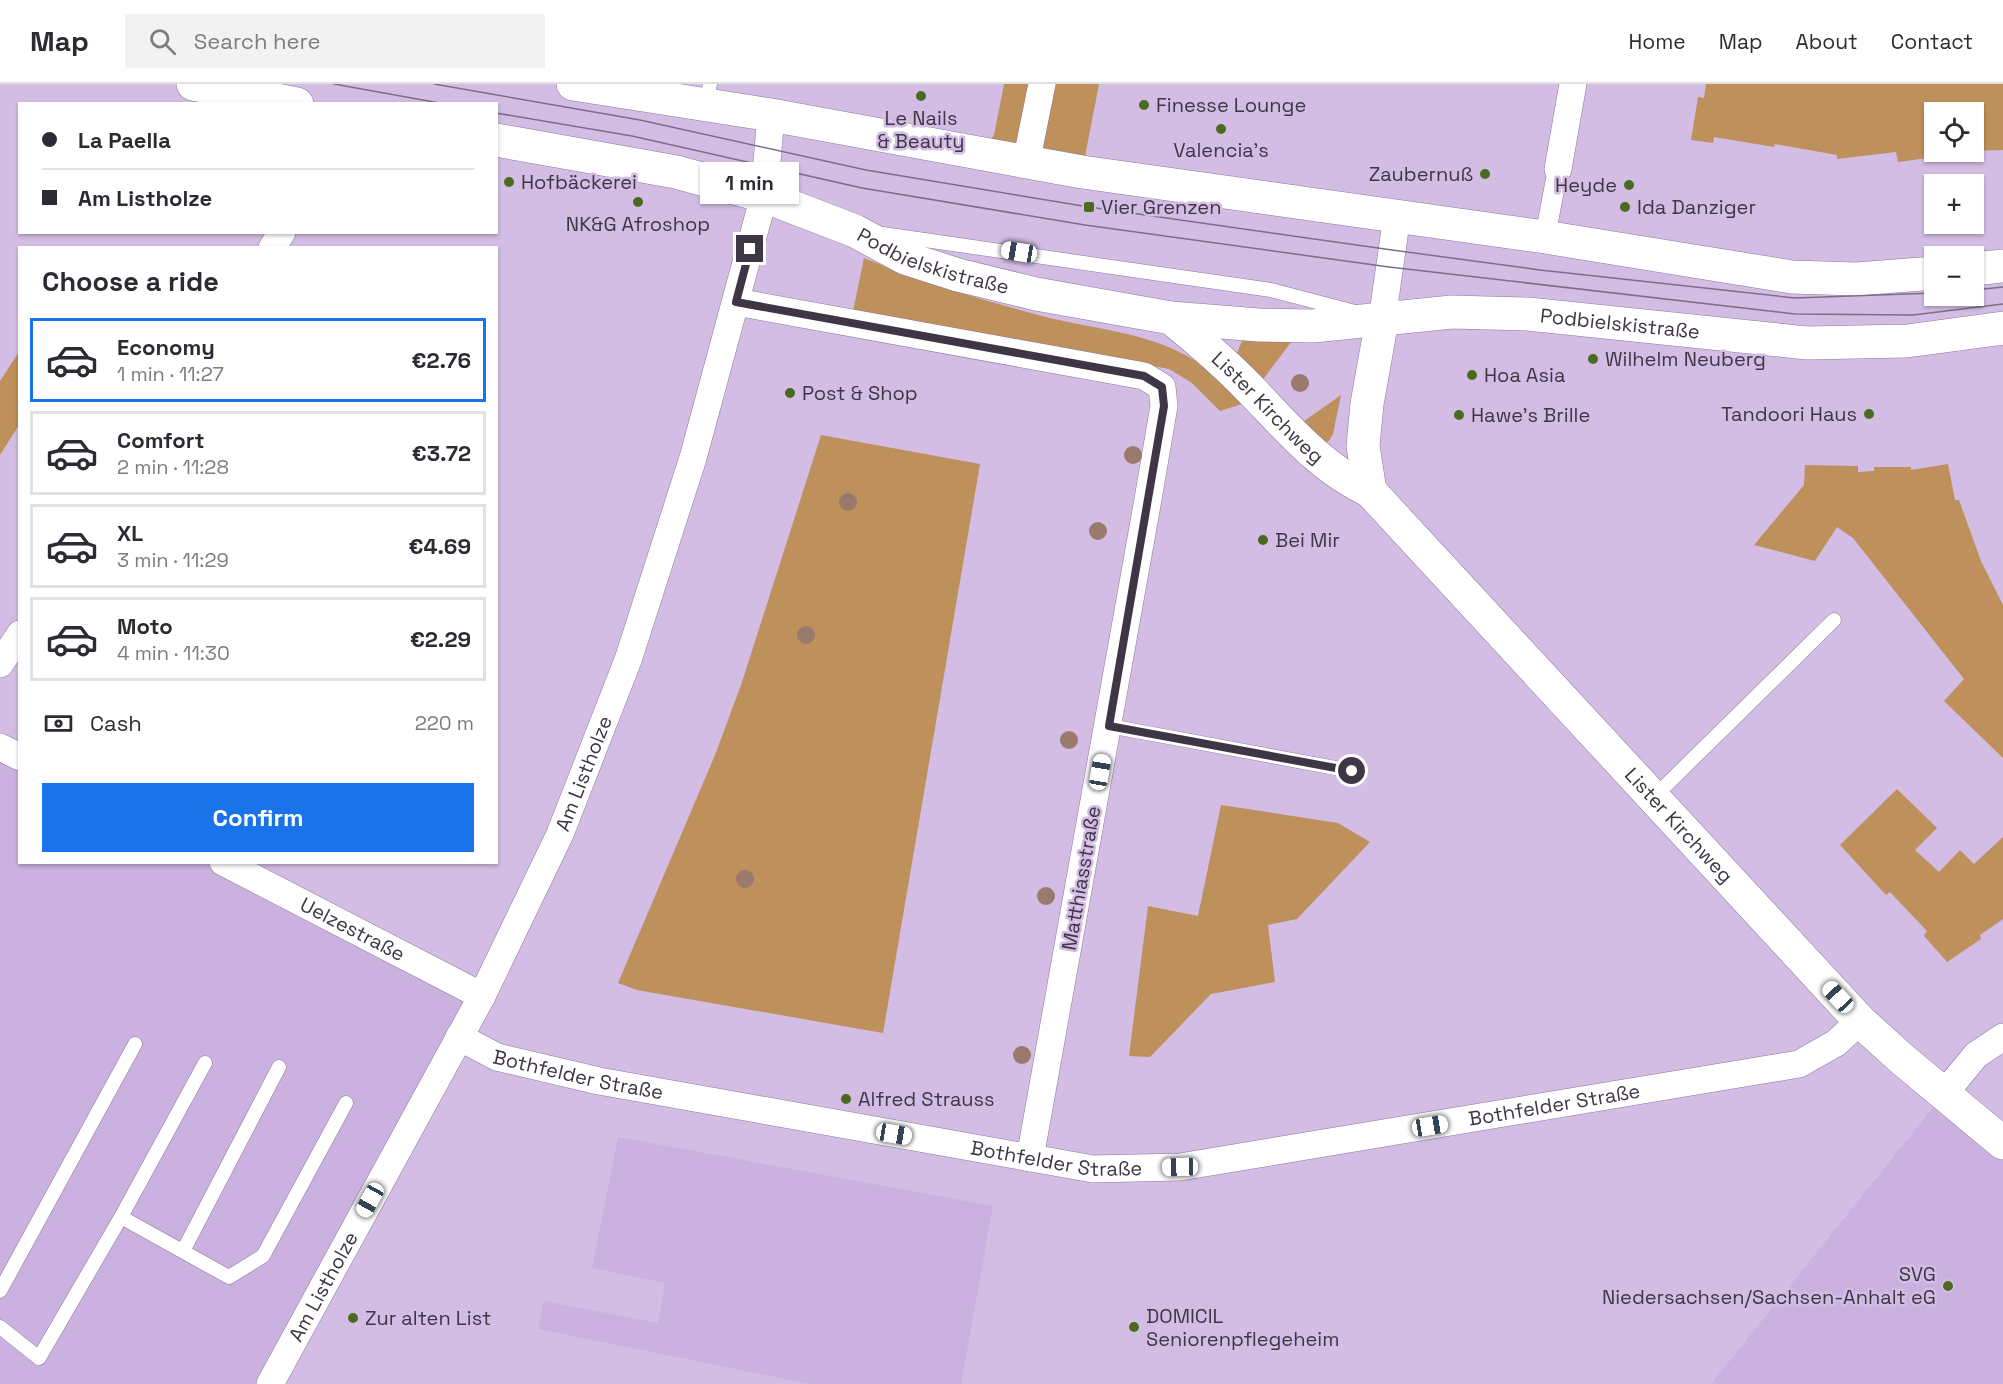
<!DOCTYPE html>
<html lang="en">
<head>
<meta charset="utf-8">
<style>
  :root { --surface:#fff; --page:#f2f2f3; --text:#2b2b33; --muted:#7c7c81; --line:#e1e1e2; --accent:#1a73e8 }
  body { margin:0; font-family:"Space Grotesk",sans-serif; background:var(--page); color:var(--text); height:100vh; display:flex; flex-direction:column; font-size:22px; white-space:nowrap }
  * { box-sizing:border-box; margin:0 }
  p { font-size:20px; color:var(--muted) }
  .icon { flex:none; width:33px; height:33px; fill:none; stroke:currentColor; stroke-width:2; stroke-linecap:round; stroke-linejoin:round }
  .map { position:relative; flex:1; overflow:hidden }
  .sheet { position:absolute; left:18px; top:162px; width:480px; height:618px; display:flex; flex-direction:column; background:var(--surface); border-radius:0px; box-shadow:0 2px 4px #0004 }
  .sheet>* { flex:none }
  .guide { position:absolute; left:18px; top:18px; width:480px; height:132px; border-radius:0px; box-shadow:0 2px 4px #0004; display:grid; align-content:center; height:132px; padding:0 24px; background:var(--surface) }
  .fabs { position:absolute; left:1924px; top:18px; display:grid; gap:12px }
  .fabs a { display:grid; place-items:center; width:60px; height:60px; border-radius:0px; background:var(--surface); box-shadow:0 2px 4px #0004; font-size:30px }
  .end { position:absolute; width:27px; height:27px; margin:-14px; border:8px solid #3e3545; background:#fff; box-shadow:0 0 0 3px #fff }
  .from { border-radius:50% }
  .bubble { position:absolute; height:42px; border-radius:0px; background:var(--surface); box-shadow:0 2px 4px #0004; font-size:20px; font-weight:800; line-height:42px; text-align:center }
  .car { position:absolute; width:18px; height:36px; margin:-18px -9px; border-radius:8px; box-shadow:0 0 4px 2px #0007; background:linear-gradient(#fff 24%,#345 0 40%,#fff 0 76%,#345 0 86%,#fff 0) }
  .guide b { display:flex; align-items:center; gap:21px; height:57px; font-size:22px }
  .guide b+b { border-top:2px solid var(--line) }
  .guide i { width:15px; height:15px; background:var(--text) }
  ul { padding:0; list-style:none }
  li { display:flex; align-items:center; gap:18px; height:84px; margin:0 12px 9px; padding:0 12px; border:3px solid var(--line); border-radius:0px }
  li div { flex:1 }
  li b { display:block; font-size:22px }
  li em { font-style:normal; font-weight:800 }
  li.selected { border-color:var(--accent) }
  li>.icon { width:54px; height:54px; stroke-width:1.5 }
  h2 { padding:0 24px; font-size:27px; line-height:72px }
  .pay { display:flex; align-items:center; gap:15px; height:66px; padding:0 24px; font-size:22px }
  .pay p { margin-inline-start:auto }
  .action { display:flex; gap:12px; margin-top:auto; padding:12px 24px }
  .action a { flex:1; height:69px; border-radius:0px; background:var(--accent); color:#fff; font-size:24px; font-weight:800; line-height:69px; text-align:center }
  header { display:flex; align-items:center; gap:36px; box-sizing:border-box; height:84px; padding:0 30px; background:var(--surface); border-bottom:2px solid var(--line) }
  header strong { font-size:28px }
  nav { display:flex; gap:33px; margin-inline-start:auto; font-size:21px }
  .search { width:420px; height:54px; background:var(--page); display:flex; align-items:center; gap:15px; box-sizing:border-box; padding:0 21px; border-radius:0px; color:var(--muted); font-size:22px }
  .map>svg:first-child { display:block }
</style>
</head>
<body>
<header>
<strong>Map</strong>
<div class="search"><svg class="icon" aria-label="search" viewBox="0 0 24 24"><circle cx="10" cy="10" r="6"/><path d="M15 15l6 6"/></svg>Search here</div>
<nav><a>Home</a><a>Map</a><a>About</a><a>Contact</a></nav>
</header>
<div class="map">
<svg width="2003" height="1300" viewBox="0 0 2003 1300">
  <rect width="100%" height="100%" fill="#d3bde4"/>
  <path fill="#cbb1df" d="M0,663L19,673L20,778L223,779L482,912L271,1300H0Z
    M1944,1010L2003,1059V1300H1711Z
    M618,1053L993,1122L961,1300H810L538,1245L544,1217L658,1239L665,1199L592,1184Z"/>
  <path fill="#be905b" d="M1004,0H1099L1082,88L979,71L994,51Z
    M1706,0H2003V66L1974,67V28H1935V68H1973L1898,78L1896,68L1837,75V71L1775,60L1774,63L1714,53L1713,59L1691,56L1698,13L1704,14Z
    M864,174C922,198 981,216 1042,232C1096,246 1156,248 1203,282C1218,293 1229,306 1242,320L1220,327L1192,299L1169,285L853,227Z
    M1248,256L1292,257L1261,298L1237,269L1242,257Z
    M19,268V341L0,371V297Z
    M1341,311L1333,350L1329,357L1320,359L1300,340Z
    M821,351L980,380L883,949L637,906L618,899L715,671L741,601Z
    M1948,380L1955,416H1959L1981,477L2003,521V674L1944,617L1964,595L1853,454L1837,443L1815,477L1754,461L1804,401L1805,381L1858,382V388L1874,387V383H1911V386Z
    M1897,705L1937,744L1915,766L1939,788L1960,766L1974,780L2003,753V835L1980,851L1981,855L1947,878L1924,852L1927,847L1890,808L1886,811L1840,761Z
    M1221,721L1338,739L1370,758L1297,835L1268,841L1275,898L1211,910L1150,973L1129,972L1148,822L1198,832Z"/>
  <g fill="none" stroke-linecap="round" stroke-linejoin="round">
    <defs>
      <path id="service" d="M706,21L710,0
        M883,150L1271,206L1355,228
        M1109,642L1352,687
        M1654,713L1834,536
        M121,1133L229,1193L263,1172L346,1019
        M183,1167L279,983
        M0,1207L135,960
        M0,1243L39,1274L121,1133L205,979"/>
      <path id="pedestrian" d="M1545,153L1558,85"/>
      <g id="minor">
        <path d="M1026,79L1042,0"/>
        <path d="M1558,85L1573,0"/>
        <path d="M272,164L282,148"/>
        <path d="M736,218L1144,292L1162,303L1164,322L1147,421L1030,1074"/>
        <path d="M1382,236L1397,132"/>
        <path d="M0,580L20,550"/>
        <path d="M0,663L20,673"/>
        <path id="s1" d="M223,778L482,912"/>
        <path id="s2" d="M459,953L497,973L599,997L1093,1085L1180,1083L1799,980L1836,959L1860,937"/>
        <path d="M1944,1010L1976,971L2003,953"/>
        <path id="s3" d="M270,1300L482,912L560,750L628,576L693,374L764,112L771,31"/>
      </g>
      <g id="tertiary">
        <path id="s4" d="M1171,234C1198,256 1225,279 1249,304C1287,343 1320,384 1370,407L1860,937L1902,975L2003,1059"/>
        <path d="M1370,407L1363,362L1367,320L1382,236"/>
      </g>
      <g id="secondary">
        <path d="M193,0L297,20"/>
        <path d="M573,0L771,31L1082,88L1545,153L1792,193L1856,195L1935,189"/>
        <path id="s5" d="M496,56L676,88L764,112L855,147L905,174L958,191L1036,210L1171,234L1259,241L1313,242L1452,228L1528,230L1807,259L1907,257L2003,244"/>
        <path d="M1974,185L2003,182"/>
      </g>
    </defs>
    <use href="#service" stroke="#8b779c" stroke-width="15"/>
    <use href="#pedestrian" stroke="#8b779c" stroke-width="21"/>
    <use href="#minor" stroke="#8b779c" stroke-width="28"/>
    <use href="#tertiary" stroke="#8b779c" stroke-width="34"/>
    <use href="#secondary" stroke="#8b779c" stroke-width="34"/>
    <use href="#service" stroke="#fff" stroke-width="14"/>
    <use href="#pedestrian" stroke="#fff" stroke-width="20"/>
    <use href="#minor" stroke="#fff" stroke-width="27"/>
    <use href="#tertiary" stroke="#fff" stroke-width="33"/>
    <use href="#secondary" stroke="#fff" stroke-width="33"/>
    <path stroke="#7c6e88" stroke-width="1.5" d="M334,0L445,20
      M434,0L640,36L866,86L1089,123L1392,166L1540,186L1795,214L1935,209
      M496,29L632,52L862,104L1085,141L1389,183L1795,230L1913,231L2003,220
      M1974,206L2003,203"/>
  </g>
  <g fill="#997a6d">
    <circle cx="1300" cy="299" r="9"/>
    <circle cx="1133" cy="371" r="9"/>
    <circle cx="848" cy="418" r="9"/>
    <circle cx="1098" cy="447" r="9"/>
    <circle cx="806" cy="551" r="9"/>
    <circle cx="1069" cy="656" r="9"/>
    <circle cx="745" cy="795" r="9"/>
    <circle cx="1046" cy="812" r="9"/>
    <circle cx="1022" cy="971" r="9"/>
  </g>
  <g fill="none" stroke-linecap="round" stroke-linejoin="round">
    <path stroke="#3e3545" stroke-width="8" d="M750,165L736,218L1144,292L1162,303L1164,322L1109,642L1352,687"/>
  </g>
  <g fill="#4a6a20" stroke="#d3bde4" stroke-width="2">
    <circle cx="921" cy="12" r="6"/>
    <circle cx="1144" cy="21" r="6"/>
    <circle cx="1221" cy="45" r="6"/>
    <circle cx="1485" cy="90" r="6"/>
    <circle cx="509" cy="98" r="6"/>
    <circle cx="1629" cy="101" r="6"/>
    <circle cx="638" cy="118" r="6"/>
    <rect x="1083" y="117" width="12" height="12" rx="3"/>
    <circle cx="1625" cy="123" r="6"/>
    <circle cx="1593" cy="275" r="6"/>
    <circle cx="1472" cy="291" r="6"/>
    <circle cx="790" cy="309" r="6"/>
    <circle cx="1869" cy="330" r="6"/>
    <circle cx="1459" cy="331" r="6"/>
    <circle cx="1263" cy="456" r="6"/>
    <circle cx="846" cy="1015" r="6"/>
    <circle cx="1948" cy="1202" r="6"/>
    <circle cx="353" cy="1234" r="6"/>
    <circle cx="1134" cy="1243" r="6"/>
  </g>
  <g text-anchor="middle" stroke-width="5" stroke-linejoin="round" paint-order="stroke">
    <g font-size="20" fill="#3e3545" stroke="#d3bde4" text-anchor="start">
      <text x="1156" y="28">Finesse Lounge</text>
      <text x="921" y="41" text-anchor="middle">Le Nails<tspan x="921" dy="23">&amp; Beauty</tspan></text>
      <text x="1221" y="73" text-anchor="middle">Valencia's</text>
      <text x="1473" y="97" text-anchor="end">Zaubernuß</text>
      <text x="521" y="105">Hofbäckerei</text>
      <text x="1617" y="108" text-anchor="end">Heyde</text>
      <text x="1101" y="130">Vier Grenzen</text>
      <text x="1637" y="130">Ida Danziger</text>
      <text x="638" y="147" text-anchor="middle">NK&amp;G Afroshop</text>
      <text x="1605" y="282">Wilhelm Neuberg</text>
      <text x="1484" y="298">Hoa Asia</text>
      <text x="802" y="316">Post &amp; Shop</text>
      <text x="1857" y="337" text-anchor="end">Tandoori Haus</text>
      <text x="1471" y="338">Hawe's Brille</text>
      <text x="1275" y="463">Bei Mir</text>
      <text x="858" y="1022">Alfred Strauss</text>
      <text x="1936" y="1197" text-anchor="end">SVG<tspan x="1936" dy="23">Niedersachsen/Sachsen-Anhalt eG</tspan></text>
      <text x="1146" y="1239">DOMICIL<tspan x="1146" dy="23">Seniorenpflegeheim</tspan></text>
      <text x="365" y="1241">Zur alten List</text>
    </g>
    <g font-size="20" fill="#3e3545" stroke="#d3bde4">
      <text dy="7" stroke="none"><textPath href="#s5" startOffset="456">Podbielskistraße</textPath></text>
      <text dy="7" stroke="none"><textPath href="#s5" startOffset="1152">Podbielskistraße</textPath></text>
      <text dy="7" stroke="none"><textPath href="#s4" startOffset="132">Lister Kirchweg</textPath></text>
      <text dy="7" stroke="none"><textPath href="#s3" startOffset="687">Am Listholze</textPath></text>
      <text dy="7" stroke="none"><textPath href="#s4" startOffset="720">Lister Kirchweg</textPath></text>
      <text transform="translate(1081 794) rotate(-80)" y="7">Matthiasstraße</text>
      <text dy="7" stroke="none"><textPath href="#s1" startOffset="146">Uelzestraße</textPath></text>
      <text dy="7" stroke="none"><textPath href="#s2" startOffset="126">Bothfelder Straße</textPath></text>
      <text dy="7" stroke="none"><textPath href="#s2" startOffset="1116">Bothfelder Straße</textPath></text>
      <text dy="7" stroke="none"><textPath href="#s2" startOffset="612">Bothfelder Straße</textPath></text>
      <text dy="7" stroke="none"><textPath href="#s3" startOffset="111">Am Listholze</textPath></text>
    </g>
  </g>
</svg>
<div class="fabs">
<a><svg class="icon" aria-label="locate" viewBox="0 0 24 24"><circle cx="12" cy="12" r="6"/><path d="M12 2v4M12 18v4M2 12h4M18 12h4"/></svg></a>
<a>+</a>
<a>−</a>
</div>
<i class="end from" style="left:1352px;top:687px"></i>
<i class="end" style="left:750px;top:165px"></i>
<div class="bubble" style="left:700px;top:78px;width:99px">1 min</div>
<i class="car" style="left:1019px;top:168px;rotate:279deg"></i>
<i class="car" style="left:1100px;top:688px;rotate:10deg"></i>
<i class="car" style="left:1838px;top:913px;rotate:317deg"></i>
<i class="car" style="left:1430px;top:1042px;rotate:81deg"></i>
<i class="car" style="left:894px;top:1050px;rotate:100deg"></i>
<i class="car" style="left:1180px;top:1083px;rotate:269deg"></i>
<i class="car" style="left:370px;top:1116px;rotate:209deg"></i>
<div class="guide">
<b><i class="from"></i>La Paella</b>
<b><i></i>Am Listholze</b>
</div>
<section class="sheet">
<h2>Choose a ride</h2>
<ul>
<li class="selected"><svg class="icon" aria-label="car" viewBox="0 0 24 24"><path d="M5 17H2v-5l4-1 3-4h7l3 4 3 1v5h-3M9 17h6M6 11h13"/><circle cx="7" cy="17" r="2"/><circle cx="17" cy="17" r="2"/></svg><div><b>Economy</b><p>1 min · 11:27</p></div><em>€2.76</em></li>
<li><svg class="icon" aria-label="car" viewBox="0 0 24 24"><path d="M5 17H2v-5l4-1 3-4h7l3 4 3 1v5h-3M9 17h6M6 11h13"/><circle cx="7" cy="17" r="2"/><circle cx="17" cy="17" r="2"/></svg><div><b>Comfort</b><p>2 min · 11:28</p></div><em>€3.72</em></li>
<li><svg class="icon" aria-label="car" viewBox="0 0 24 24"><path d="M5 17H2v-5l4-1 3-4h7l3 4 3 1v5h-3M9 17h6M6 11h13"/><circle cx="7" cy="17" r="2"/><circle cx="17" cy="17" r="2"/></svg><div><b>XL</b><p>3 min · 11:29</p></div><em>€4.69</em></li>
<li><svg class="icon" aria-label="car" viewBox="0 0 24 24"><path d="M5 17H2v-5l4-1 3-4h7l3 4 3 1v5h-3M9 17h6M6 11h13"/><circle cx="7" cy="17" r="2"/><circle cx="17" cy="17" r="2"/></svg><div><b>Moto</b><p>4 min · 11:30</p></div><em>€2.29</em></li>
</ul>
<div class="pay"><svg class="icon" aria-label="cash" viewBox="0 0 24 24"><path d="M3 7h18v10H3z"/><circle cx="12" cy="12" r="2"/></svg>Cash<p>220 m</p></div>
<div class="action"><a>Confirm</a></div>
</section>
</div>
</body>
</html>
